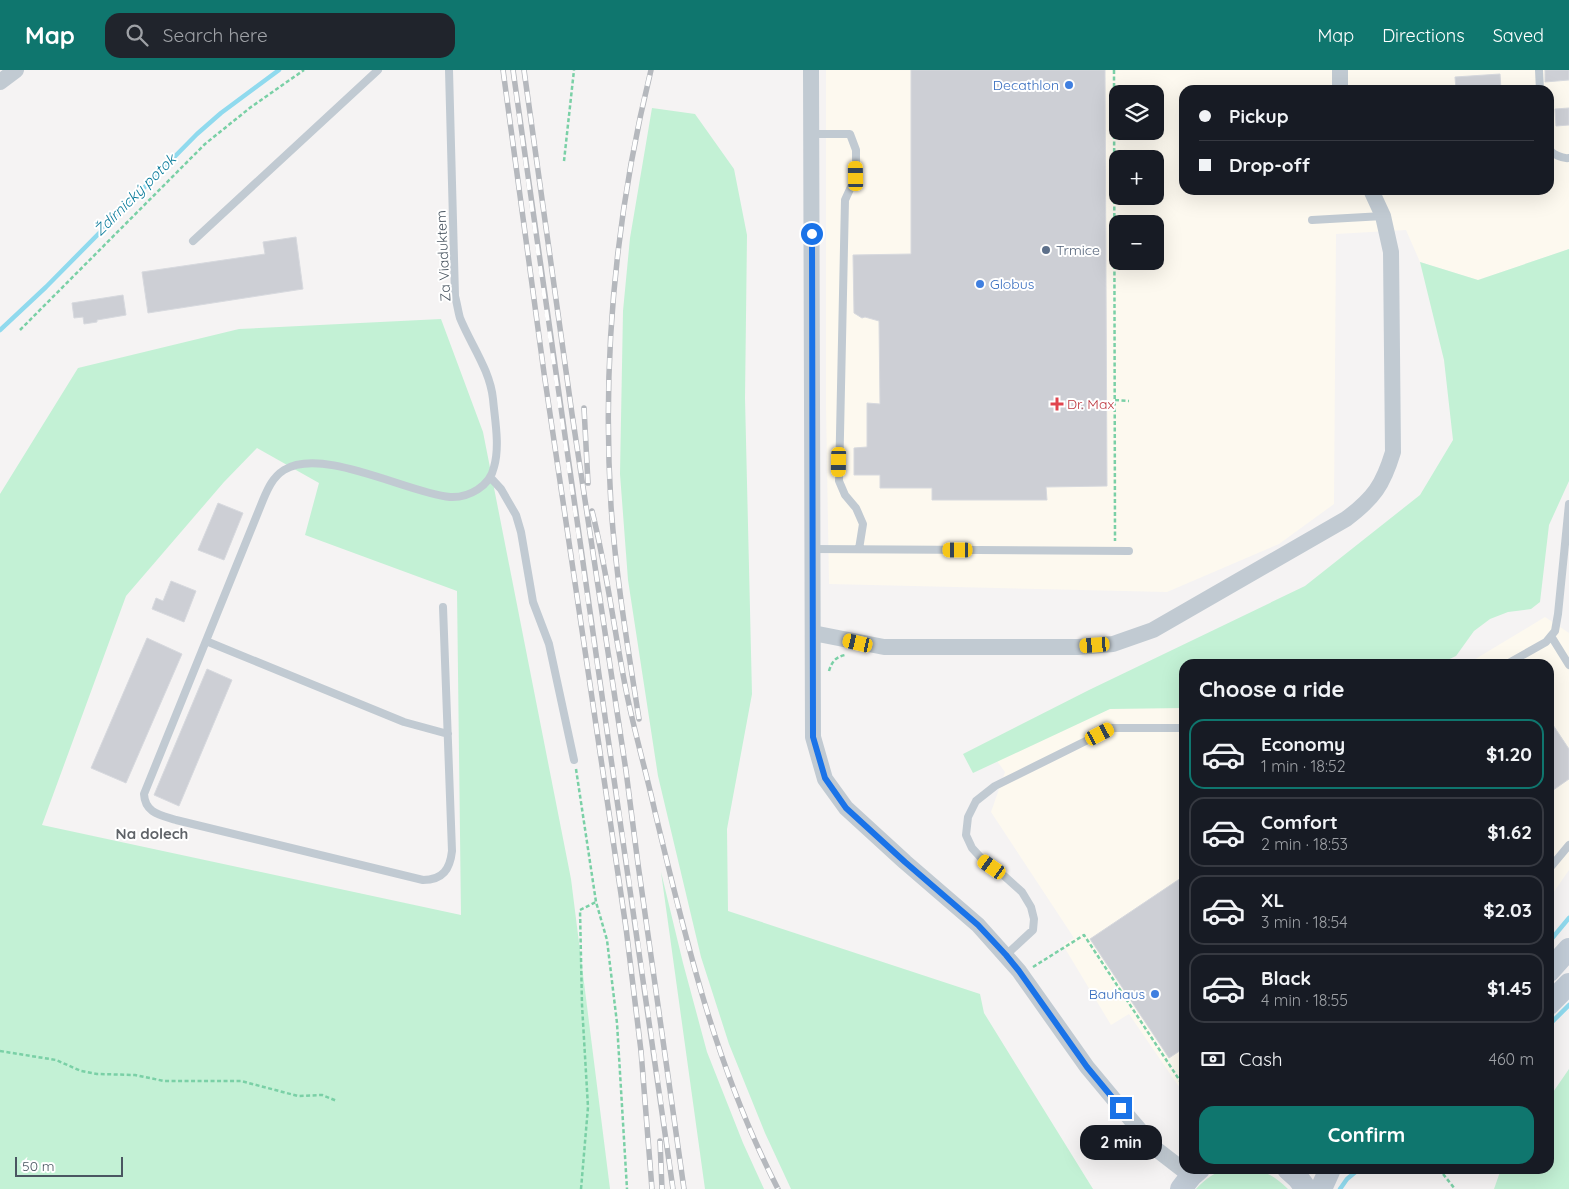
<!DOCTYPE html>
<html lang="en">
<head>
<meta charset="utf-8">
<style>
  :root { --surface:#171b24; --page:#20242c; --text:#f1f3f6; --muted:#9ea1a6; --line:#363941; --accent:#0f766e }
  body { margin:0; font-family:Quicksand,sans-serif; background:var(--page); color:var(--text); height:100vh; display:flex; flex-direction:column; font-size:19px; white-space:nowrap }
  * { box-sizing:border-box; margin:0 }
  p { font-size:16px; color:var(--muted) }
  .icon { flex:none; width:28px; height:28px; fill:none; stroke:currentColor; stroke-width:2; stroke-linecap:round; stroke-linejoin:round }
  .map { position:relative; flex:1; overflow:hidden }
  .panel { position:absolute; left:1179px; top:589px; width:375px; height:515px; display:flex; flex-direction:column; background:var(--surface); border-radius:15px; box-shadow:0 5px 20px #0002 }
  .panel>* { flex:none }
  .banner { position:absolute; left:1179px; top:15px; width:375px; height:110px; border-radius:15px; box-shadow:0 5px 20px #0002; display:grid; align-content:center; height:110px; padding:0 20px; background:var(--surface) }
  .tools { position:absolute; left:1109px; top:15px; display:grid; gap:10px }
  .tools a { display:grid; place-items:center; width:55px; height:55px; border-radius:10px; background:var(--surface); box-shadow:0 5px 20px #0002; font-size:25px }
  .scale { position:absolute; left:15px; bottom:12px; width:108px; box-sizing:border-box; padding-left:5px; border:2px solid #4a5661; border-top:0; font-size:14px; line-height:18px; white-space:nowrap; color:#4a5661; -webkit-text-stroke:4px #fff; paint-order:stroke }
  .end { position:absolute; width:22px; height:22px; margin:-11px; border:6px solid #1a73e8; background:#fff; box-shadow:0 0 0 2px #fff }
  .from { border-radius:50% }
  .bubble { position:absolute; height:35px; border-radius:15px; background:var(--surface); box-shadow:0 5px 20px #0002; font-size:16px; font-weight:800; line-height:35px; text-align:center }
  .car { position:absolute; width:15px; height:30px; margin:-15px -8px; border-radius:6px; box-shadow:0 0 4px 1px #0007; background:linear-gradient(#f5c518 24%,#345 0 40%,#f5c518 0 76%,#345 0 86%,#f5c518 0) }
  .banner b { display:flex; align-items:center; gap:18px; height:48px; font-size:19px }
  .banner b+b { border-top:1px solid var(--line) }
  .banner i { width:12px; height:12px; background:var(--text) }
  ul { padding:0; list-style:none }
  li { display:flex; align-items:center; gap:15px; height:70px; margin:0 10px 8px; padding:0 10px; border:2px solid var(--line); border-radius:15px }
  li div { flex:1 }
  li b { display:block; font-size:19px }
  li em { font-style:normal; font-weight:800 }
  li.current { border-color:var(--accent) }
  li>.icon { width:45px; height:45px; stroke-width:1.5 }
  h2 { padding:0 20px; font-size:22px; line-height:60px }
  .pay { display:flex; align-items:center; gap:12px; height:55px; padding:0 20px; font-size:19px }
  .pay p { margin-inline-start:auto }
  .action { display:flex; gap:10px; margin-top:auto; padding:10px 20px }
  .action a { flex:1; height:58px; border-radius:15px; background:var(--accent); color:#fff; font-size:20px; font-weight:800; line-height:58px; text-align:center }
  header { display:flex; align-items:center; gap:30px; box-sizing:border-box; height:70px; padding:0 25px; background:var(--accent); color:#fff }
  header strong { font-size:24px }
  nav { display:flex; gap:28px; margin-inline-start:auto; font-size:18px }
  .search { width:350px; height:45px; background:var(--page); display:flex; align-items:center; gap:12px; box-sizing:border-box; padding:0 18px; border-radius:15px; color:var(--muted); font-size:19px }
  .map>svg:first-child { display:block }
</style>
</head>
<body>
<header>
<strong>Map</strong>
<div class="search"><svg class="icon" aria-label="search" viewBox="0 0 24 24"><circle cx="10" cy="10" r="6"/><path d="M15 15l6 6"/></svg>Search here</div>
<nav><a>Map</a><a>Directions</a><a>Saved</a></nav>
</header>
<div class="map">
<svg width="1569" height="1119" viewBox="0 0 1569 1119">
  <rect width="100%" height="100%" fill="#f5f3f3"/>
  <path fill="#fdf9ef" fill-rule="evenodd" d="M826,0H1569V179L1478,210L1420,192L1406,160L1336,164L1334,434L1279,474L1167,522L829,514L826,336ZM1184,20H1549V120H1184ZM1118,24H1155V61H1118ZM1118,89H1155V126H1118ZM1118,154H1155V191H1118Z
    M1545,547L1569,563V800L1549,829V594H1467Z
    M1110,638H1184V1024L1129,944L1111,955L1063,875L1074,868L991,742L1005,702L997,691Z"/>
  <path fill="#c3f1d5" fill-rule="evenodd" d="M652,38L695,44L734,99L747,165L745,328L752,624L727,759L728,841L980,924L984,943L1093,1119H791L765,1063L729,974L701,887L658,706L628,510L620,404L623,241L630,168Z
    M1569,179V411L1549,455L1540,532L1531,539L1508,542L1490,549L1474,561L1456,586L1439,594H1371L1344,589L1324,594H1184V638L1110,639L973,703L963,684L1089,620L1305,516L1420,425L1453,370L1444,290L1420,192L1478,210Z
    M441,249L483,362L571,809L610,1119H0V424L78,298L239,259ZM257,378L319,413L305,465L457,521L461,845L42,755L126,526L224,412Z
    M661,802L683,893L707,982L743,1073L764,1119H705Z
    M1569,999V1119H1494L1501,1099H1549V1028Z
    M1229,1099C1256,1099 1268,1099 1288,1119H1196C1205,1109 1216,1101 1229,1099Z"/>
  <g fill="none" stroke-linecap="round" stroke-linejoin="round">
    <path stroke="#90daee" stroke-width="4.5" d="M0,260L46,217L197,64L221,43L279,0
      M1549,872L1569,848
      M1549,955L1569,935
      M1340,1119L1347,1109L1359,1099"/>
  </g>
  <path fill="#cdcfd5" stroke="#d7d9de" d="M911,0H1105L1107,416L1046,417L1047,430H932V418H880V405H854V378L867,377V333L880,334L879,251L865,247L862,248L854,243L853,185L911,184Z
    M1545,0H1569V10L1545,12Z
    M1500,4L1501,20H1456L1455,7Z
    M1569,38V55L1556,56L1555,39Z
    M296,167L303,219L148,243L142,202L265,184L263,172Z
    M123,225L126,245L97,250V252L84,254L83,247L74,248L72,233Z
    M218,433L243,443L224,490L198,480Z
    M171,511L196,521L184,552L152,539L156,528L163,531Z
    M147,568L182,584L126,713L91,698Z
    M207,599L232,610L179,736L154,725Z
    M1549,649L1569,679V709L1549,723Z
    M1184,806V978L1169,988L1090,869Z"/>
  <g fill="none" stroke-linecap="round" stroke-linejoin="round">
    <path stroke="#7ad0a6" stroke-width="2.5" stroke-dasharray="4 2.5" stroke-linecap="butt" d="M1114,0L1115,471
      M564,91L574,0
      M20,260L205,74L251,37L304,0
      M1115,330L1129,331
      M829,601C832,591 836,587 845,585
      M576,699L596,832L607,870L617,953L627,1119
      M1033,897L1084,865L1184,1017
      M0,981L56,990L81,1001L97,1004L135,1005L164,1011H241L298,1026L322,1025L337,1031
      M1439,1099L1455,1119
      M581,1119L588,1037L582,935L580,840L596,832"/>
    <path stroke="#c1cad2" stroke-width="8" d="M1539,0L1540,20
      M812,64H850L856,80V106L845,130L839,411L845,425L856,438L863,454L859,479
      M1549,78C1551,84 1563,89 1569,88
      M1312,150L1383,146
      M193,171L378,0
      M490,407L501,419L516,445L521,462L533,532L549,574L574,690
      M814,479L1129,481
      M443,537L452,781C450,799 443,810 423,810L176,750C160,745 145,743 144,724L263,430C268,418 273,407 284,400C322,376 408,423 450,427C469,428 490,416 494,397C500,376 495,351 493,329C490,300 471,275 460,248C458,241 457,233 455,226L449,0
      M1551,566L1569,595
      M206,571L404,652L448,664
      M1507,594L1546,572L1555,561L1558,544L1569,434
      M1549,799L1569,775
      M1006,885L1033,860L1034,849L1031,837L1022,822L1002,804L983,790L972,778L966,765L968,747L976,731L995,716L1112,658H1184"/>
    <path stroke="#c1cad2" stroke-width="16" d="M811,0L813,667L825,709L846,738L905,792L978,855L1019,901L1087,997L1132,1051L1156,1079L1191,1106
      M1340,0V20
      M0,12L16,0
      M813,563L884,577H1078L1113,574L1153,560L1346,449C1374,428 1383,415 1393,382L1391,182L1383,146L1371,120"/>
    <path stroke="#c1cbd6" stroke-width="22" d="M1549,901L1569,879
      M1549,934L1569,914
      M1288,1099L1298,1108L1306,1119
      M1181,1119L1191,1106L1199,1099
      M1321,1119L1330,1099"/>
    <defs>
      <path id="rail" d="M503,0L544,303L626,858L641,981L652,1119
        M513,0C563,373 621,746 673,1119
        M524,0L572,344L626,701L638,794L684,1119
        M584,338L588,413
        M592,441C607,500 614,560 626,620C634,661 646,701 655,742C686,871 716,999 778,1119
        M639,649C628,579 616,507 611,436C602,289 616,142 651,0
        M660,1071L662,1119"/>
    </defs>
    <use href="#rail" stroke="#b5b8bd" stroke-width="5.5"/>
    <use href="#rail" stroke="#fff" stroke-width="4" stroke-dasharray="11" stroke-linecap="butt"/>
  </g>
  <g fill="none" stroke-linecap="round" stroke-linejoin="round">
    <path stroke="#1a73e8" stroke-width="6" d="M812,164L813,667L825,708L846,738L905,792L978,855L1006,885L1019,901L1087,997L1121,1038"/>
  </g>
  <g fill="#3f7fe0" stroke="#fff" stroke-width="2">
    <circle cx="1069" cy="15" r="5"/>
    <circle cx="980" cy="214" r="5"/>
    <circle cx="1155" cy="924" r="5"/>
  </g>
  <circle fill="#5c6f8a" stroke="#fff" stroke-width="2" cx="1046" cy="180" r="5"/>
  <path fill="#e0444e" stroke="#fff" stroke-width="2" d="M1054.5 326.5h5v5h5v5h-5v5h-5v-5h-5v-5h5z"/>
  <g text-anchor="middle" stroke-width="4" stroke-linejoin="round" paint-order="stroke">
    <g font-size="14" fill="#366cbe" stroke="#fff" text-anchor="end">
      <text x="1059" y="20">Decathlon</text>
      <text x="990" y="219" text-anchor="start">Globus</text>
      <text x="1145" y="929">Bauhaus</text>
    </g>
    <g font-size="14" fill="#4e5e75" stroke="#fff" text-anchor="start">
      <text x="1056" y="185">Trmice</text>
    </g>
    <g font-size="14" fill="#4a5661" stroke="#fff">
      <text transform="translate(443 186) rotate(-93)" y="5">Za Viaduktem</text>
    </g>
    <g font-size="14" fill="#be3a42" stroke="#fff" text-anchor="start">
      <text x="1067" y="339">Dr. Max</text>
    </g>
    <g font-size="15" font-style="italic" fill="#0c7c9b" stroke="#fff">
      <text transform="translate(135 125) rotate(-45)" y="5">Ždírnický potok</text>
    </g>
    <g font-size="15" font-weight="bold" fill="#5f6368" stroke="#fff">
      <text x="152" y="769">Na dolech</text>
    </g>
  </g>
</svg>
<div class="tools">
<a><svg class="icon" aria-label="layers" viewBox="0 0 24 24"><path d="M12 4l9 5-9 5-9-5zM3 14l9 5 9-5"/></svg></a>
<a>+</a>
<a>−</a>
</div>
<div class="scale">50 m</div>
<i class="end from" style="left:812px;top:164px"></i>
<i class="end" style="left:1121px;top:1038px"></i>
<div class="bubble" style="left:1080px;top:1055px;width:82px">2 min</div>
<i class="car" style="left:856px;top:106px;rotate:359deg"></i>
<i class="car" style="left:839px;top:392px;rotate:181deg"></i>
<i class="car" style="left:958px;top:480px;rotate:270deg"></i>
<i class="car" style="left:858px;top:573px;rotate:283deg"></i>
<i class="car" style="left:1095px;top:575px;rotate:266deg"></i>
<i class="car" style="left:1100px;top:664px;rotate:63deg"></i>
<i class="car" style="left:992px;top:797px;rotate:305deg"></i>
<div class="banner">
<b><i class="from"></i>Pickup</b>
<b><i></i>Drop-off</b>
</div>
<section class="panel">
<h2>Choose a ride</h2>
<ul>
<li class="current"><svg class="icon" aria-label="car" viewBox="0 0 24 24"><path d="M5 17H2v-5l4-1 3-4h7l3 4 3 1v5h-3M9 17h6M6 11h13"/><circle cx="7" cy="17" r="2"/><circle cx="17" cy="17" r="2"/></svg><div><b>Economy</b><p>1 min · 18:52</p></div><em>$1.20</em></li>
<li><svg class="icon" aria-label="car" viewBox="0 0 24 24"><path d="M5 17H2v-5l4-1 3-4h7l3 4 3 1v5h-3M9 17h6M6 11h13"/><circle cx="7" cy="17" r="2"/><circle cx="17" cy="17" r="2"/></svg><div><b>Comfort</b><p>2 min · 18:53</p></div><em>$1.62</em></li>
<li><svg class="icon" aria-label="car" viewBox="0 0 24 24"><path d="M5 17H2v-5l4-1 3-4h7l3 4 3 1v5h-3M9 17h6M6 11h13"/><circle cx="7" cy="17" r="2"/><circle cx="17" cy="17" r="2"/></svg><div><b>XL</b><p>3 min · 18:54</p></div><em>$2.03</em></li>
<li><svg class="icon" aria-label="car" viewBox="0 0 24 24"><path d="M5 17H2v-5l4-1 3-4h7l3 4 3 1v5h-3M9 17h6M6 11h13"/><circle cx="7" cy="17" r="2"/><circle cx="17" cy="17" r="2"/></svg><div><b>Black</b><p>4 min · 18:55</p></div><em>$1.45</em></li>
</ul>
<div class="pay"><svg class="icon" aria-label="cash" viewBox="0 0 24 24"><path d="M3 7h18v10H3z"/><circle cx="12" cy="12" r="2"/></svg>Cash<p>460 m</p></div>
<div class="action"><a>Confirm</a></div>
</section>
</div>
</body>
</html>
